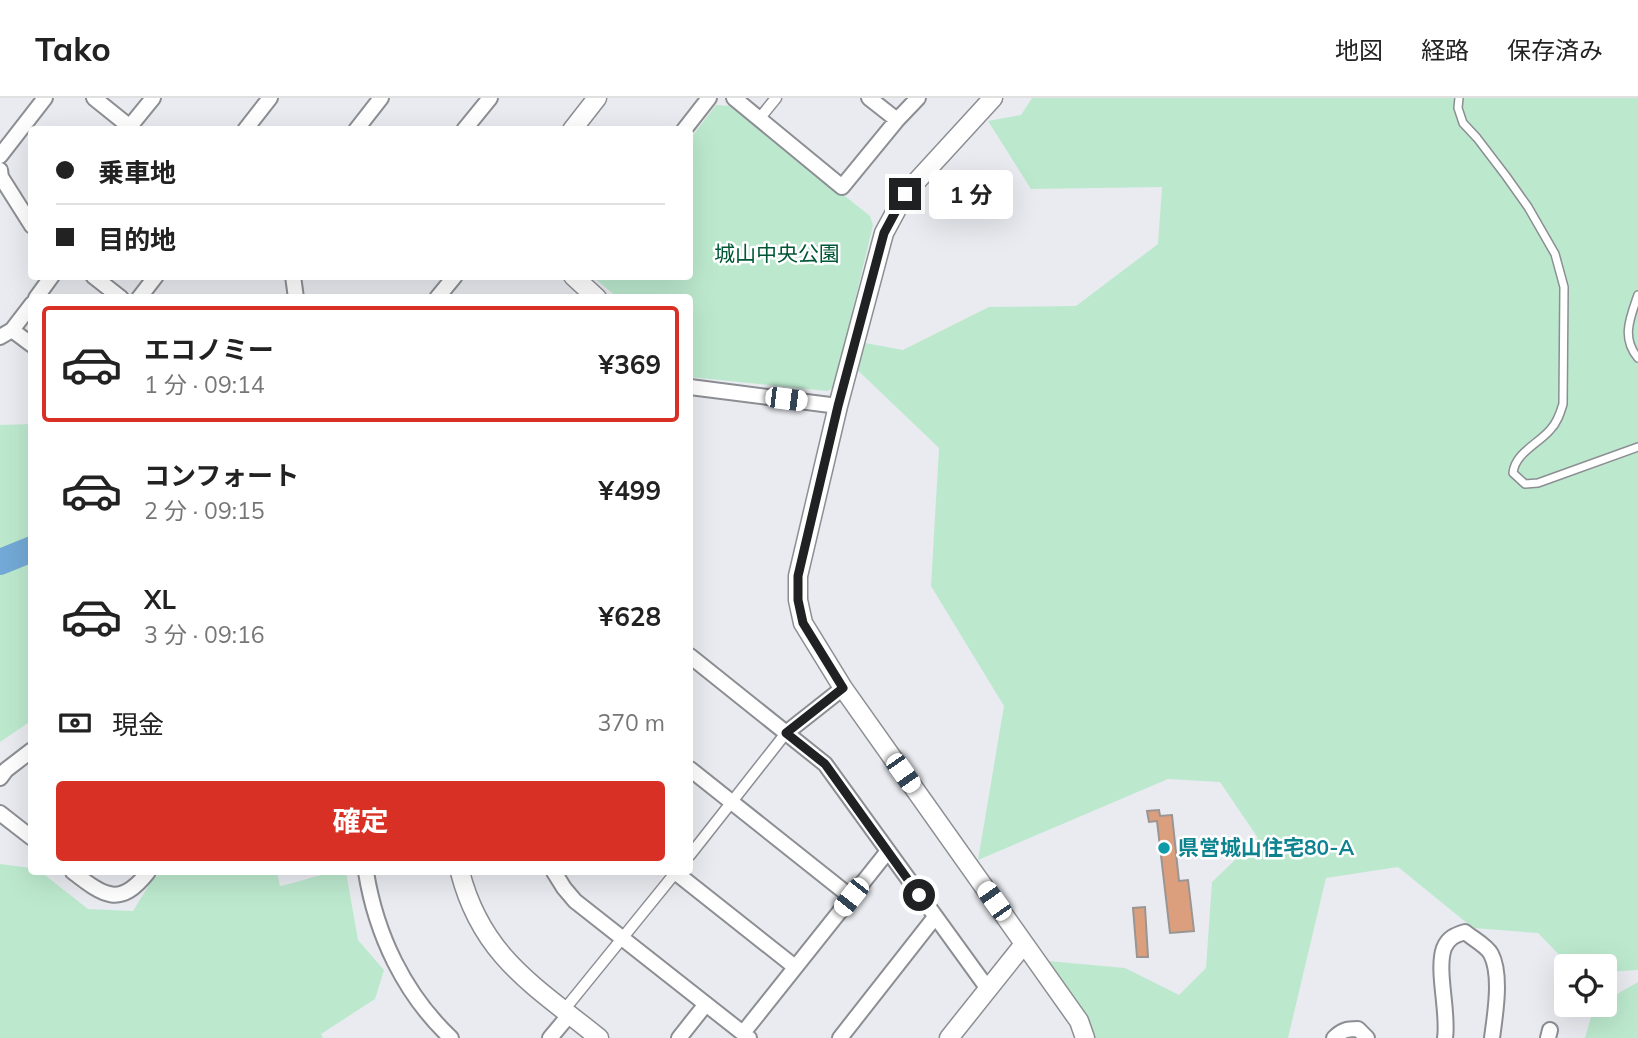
<!DOCTYPE html>
<html lang="ja">
<head>
<meta charset="utf-8">
<style>
  :root { --surface:#fff; --page:#f2f2f2; --text:#222; --muted:#767676; --line:#e0e0e0; --accent:#d93025 }
  body { margin:0; font-family:Mulish,"Noto Sans JP",sans-serif; background:var(--page); color:var(--text); height:100vh; display:flex; flex-direction:column; font-size:26px; white-space:nowrap }
  * { box-sizing:border-box; margin:0 }
  p { font-size:23px; color:var(--muted) }
  .icon { flex:none; width:38px; height:38px; fill:none; stroke:currentColor; stroke-width:2; stroke-linecap:round; stroke-linejoin:round }
  .map { position:relative; flex:1; overflow:hidden }
  .drawer { position:absolute; left:28px; top:196px; width:665px; height:581px; display:flex; flex-direction:column; background:var(--surface); border-radius:7px; box-shadow:0 7px 28px #0002 }
  .drawer>* { flex:none }
  .guide { position:absolute; left:28px; top:28px; width:665px; height:154px; border-radius:7px; box-shadow:0 7px 28px #0002; display:grid; align-content:center; height:154px; padding:0 28px; background:var(--surface) }
  .buttons { position:absolute; left:1554px; top:856px; display:grid; gap:14px }
  .buttons a { display:grid; place-items:center; width:63px; height:63px; border-radius:7px; background:var(--surface); box-shadow:0 7px 28px #0002; font-size:35px }
  .end { position:absolute; width:32px; height:32px; margin:-16px; border:9px solid #202123; background:#fff; box-shadow:0 0 0 4px #fff }
  .from { border-radius:50% }
  .bubble { position:absolute; height:49px; border-radius:7px; background:var(--surface); box-shadow:0 7px 28px #0002; font-size:23px; font-weight:700; line-height:49px; text-align:center }
  .car { position:absolute; width:21px; height:42px; margin:-21px -10px; border-radius:9px; box-shadow:0 0 5px 2px #0007; background:linear-gradient(#fff 24%,#345 0 40%,#fff 0 76%,#345 0 86%,#fff 0) }
  .guide b { display:flex; align-items:center; gap:24px; height:66px; font-size:26px }
  .guide b+b { border-top:2px solid var(--line) }
  .guide i { width:18px; height:18px; background:var(--text) }
  ul { padding:12px 0 0; list-style:none }
  li { display:flex; align-items:center; gap:21px; height:116px; margin:0 14px 10px; padding:0 14px; border:4px solid transparent; border-radius:7px }
  li div { flex:1 }
  li b { display:block; font-size:26px }
  li em { font-style:normal; font-weight:700 }
  li.on { border-color:var(--accent) }
  li>.icon { width:63px; height:63px; stroke-width:1.5 }
  .pay { display:flex; align-items:center; gap:18px; height:77px; padding:0 28px; font-size:26px }
  .pay p { margin-inline-start:auto }
  .primary-button { display:flex; gap:14px; margin-top:auto; padding:14px 28px }
  .primary-button a { flex:1; height:80px; border-radius:7px; background:var(--accent); color:#fff; font-size:28px; font-weight:700; line-height:80px; text-align:center }
  header { display:flex; align-items:center; gap:42px; box-sizing:border-box; height:98px; padding:0 35px; background:var(--surface); border-bottom:2px solid var(--line) }
  header strong { font-size:33px }
  nav { display:flex; gap:38px; margin-inline-start:auto; font-size:24px }
  .map>svg:first-child { display:block }
</style>
</head>
<body>
<header>
<strong>Tako</strong>
<nav><a>地図</a><a>経路</a><a>保存済み</a></nav>
</header>
<div class="map">
<svg width="1638" height="940" viewBox="0 0 1638 940">
  <rect width="100%" height="100%" fill="#e9ebf0"/>
  <path fill="#bce9ce" d="M1032,0H1638V872L1605,874V868H1570L1538,835L1473,830L1398,769L1326,780L1288,940H1092L1090,932L1048,863L1125,870L1179,897L1206,870L1212,784L1258,740L1220,684L1168,681L978,762L1004,608L931,488L939,350L846,261L854,243L903,252L989,209L1076,208L1158,146L1162,89L1031,91L988,23L1021,17Z
    M716,7L732,8L870,118L873,127L834,290L827,293L690,279V200L617,199L593,179L690,178V41Z
    M32,326L31,623L0,644V327Z
    M0,766L31,770L32,774H41L88,811L133,813L152,782L162,774H277L280,788C301,784 326,773 346,774L358,842L384,872L375,901L321,936L323,940H0Z
    M1638,884V940H1585L1594,909L1605,906V903Z"/>
  <g fill="none" stroke-linecap="round" stroke-linejoin="round">
    <path stroke="#73a9d6" stroke-width="26" d="M0,464L32,451"/>
  </g>
  <path fill="#dc9f7e" stroke="#9a9592" stroke-width="2" d="M1159,712L1160,718L1172,717L1179,783L1188,782L1194,833L1170,835L1157,723L1149,724L1147,713Z
    M1145,809L1148,859H1137L1133,810Z"/>
  <g fill="none" stroke-linecap="round" stroke-linejoin="round">
    <defs>
      <path id="service" d="M1459,0L1458,10L1463,25L1477,40L1506,78L1528,109L1555,156L1564,189L1563,306C1560,316 1557,325 1550,332C1538,346 1515,355 1513,375L1525,386L1538,385L1638,349
        M1638,197C1630,220 1621,240 1638,260"/>
      <path id="pedestrian" d="M759,21L776,0
        M690,757L786,635
        M564,912L676,774"/>
      <path id="minor" d="M94,0L130,29
        M734,0L842,89L897,22L918,0
        M869,0L897,22
        M127,32L153,0
        M245,32L270,0
        M356,32L381,0
        M464,32L490,0
        M684,32L709,0
        M0,58L45,0
        M0,72L1,79L32,128
        M93,178L121,200
        M293,178L296,200
        M36,200L52,178
        M139,200L156,178
        M437,200L455,178
        M12,232L32,247
        M0,239L12,232L32,206
        M690,289L838,308
        M690,558L825,666L988,891
        M786,635L843,590
        M690,671L851,799
        M0,680L6,672L32,652
        M0,715L32,740
        M73,774C104,798 120,810 148,774
        M366,774C376,836 404,896 451,940
        M554,774L564,790L575,803L749,940
        M675,774L795,869
        M743,935L888,753
        M550,940L570,916
        M679,940L706,906
        M840,940L935,819
        M1334,940C1342,932 1347,931 1358,931L1367,940
        M1445,940C1449,915 1436,872 1444,850C1448,840 1455,837 1465,834C1472,840 1487,848 1491,856C1502,877 1495,917 1492,940
        M1548,940L1550,932"/>
      <path id="tertiary" d="M993,0L905,96L884,135L838,308L798,478V502L803,525L843,590L1079,923L1085,940
        M572,32L597,0
        M573,178L597,200
        M460,774C482,859 535,888 599,940
        M949,940L1024,846"/>
    </defs>
    <use href="#service" stroke="#8c8e93" stroke-width="10"/>
    <use href="#pedestrian" stroke="#8c8e93" stroke-width="13"/>
    <use href="#minor" stroke="#8c8e93" stroke-width="18"/>
    <use href="#tertiary" stroke="#8c8e93" stroke-width="21"/>
    <use href="#service" stroke="#fff" stroke-width="7"/>
    <use href="#pedestrian" stroke="#fff" stroke-width="10"/>
    <use href="#minor" stroke="#fff" stroke-width="14"/>
    <use href="#tertiary" stroke="#fff" stroke-width="18"/>
  </g>
  <g fill="none" stroke-linecap="round" stroke-linejoin="round">
    <path stroke="#202123" stroke-width="9" d="M905,96L884,135L838,308L798,478V502L803,525L843,590L786,635L825,666L919,797"/>
  </g>
  <circle fill="#0f9aa8" stroke="#fff" stroke-width="2.5" cx="1164" cy="750" r="7"/>
  <g text-anchor="middle" stroke-width="5" stroke-linejoin="round" paint-order="stroke">
    <g font-size="21" fill="#005736" stroke="#fff">
      <text x="777" y="163">城山中央公園</text>
    </g>
    <g font-size="21" font-weight="bold" fill="#0d838f" stroke="#fff" text-anchor="start">
      <text x="1178" y="757">県営城山住宅80-A</text>
    </g>
  </g>
</svg>
<div class="buttons">
<a><svg class="icon" aria-label="locate" viewBox="0 0 24 24"><circle cx="12" cy="12" r="6"/><path d="M12 2v4M12 18v4M2 12h4M18 12h4"/></svg></a>
</div>
<i class="end from" style="left:919px;top:797px"></i>
<i class="end" style="left:905px;top:96px"></i>
<div class="bubble" style="left:929px;top:72px;width:84px">1 分</div>
<i class="car" style="left:786px;top:301px;rotate:97deg"></i>
<i class="car" style="left:903px;top:675px;rotate:145deg"></i>
<i class="car" style="left:851px;top:799px;rotate:218deg"></i>
<i class="car" style="left:994px;top:803px;rotate:325deg"></i>
<div class="guide">
<b><i class="from"></i>乗車地</b>
<b><i></i>目的地</b>
</div>
<section class="drawer">
<ul>
<li class="on"><svg class="icon" aria-label="car" viewBox="0 0 24 24"><path d="M5 17H2v-5l4-1 3-4h7l3 4 3 1v5h-3M9 17h6M6 11h13"/><circle cx="7" cy="17" r="2"/><circle cx="17" cy="17" r="2"/></svg><div><b>エコノミー</b><p>1 分 · 09:14</p></div><em>¥369</em></li>
<li><svg class="icon" aria-label="car" viewBox="0 0 24 24"><path d="M5 17H2v-5l4-1 3-4h7l3 4 3 1v5h-3M9 17h6M6 11h13"/><circle cx="7" cy="17" r="2"/><circle cx="17" cy="17" r="2"/></svg><div><b>コンフォート</b><p>2 分 · 09:15</p></div><em>¥499</em></li>
<li><svg class="icon" aria-label="car" viewBox="0 0 24 24"><path d="M5 17H2v-5l4-1 3-4h7l3 4 3 1v5h-3M9 17h6M6 11h13"/><circle cx="7" cy="17" r="2"/><circle cx="17" cy="17" r="2"/></svg><div><b>XL</b><p>3 分 · 09:16</p></div><em>¥628</em></li>
</ul>
<div class="pay"><svg class="icon" aria-label="cash" viewBox="0 0 24 24"><path d="M3 7h18v10H3z"/><circle cx="12" cy="12" r="2"/></svg>現金<p>370 m</p></div>
<div class="primary-button"><a>確定</a></div>
</section>
</div>
</body>
</html>
